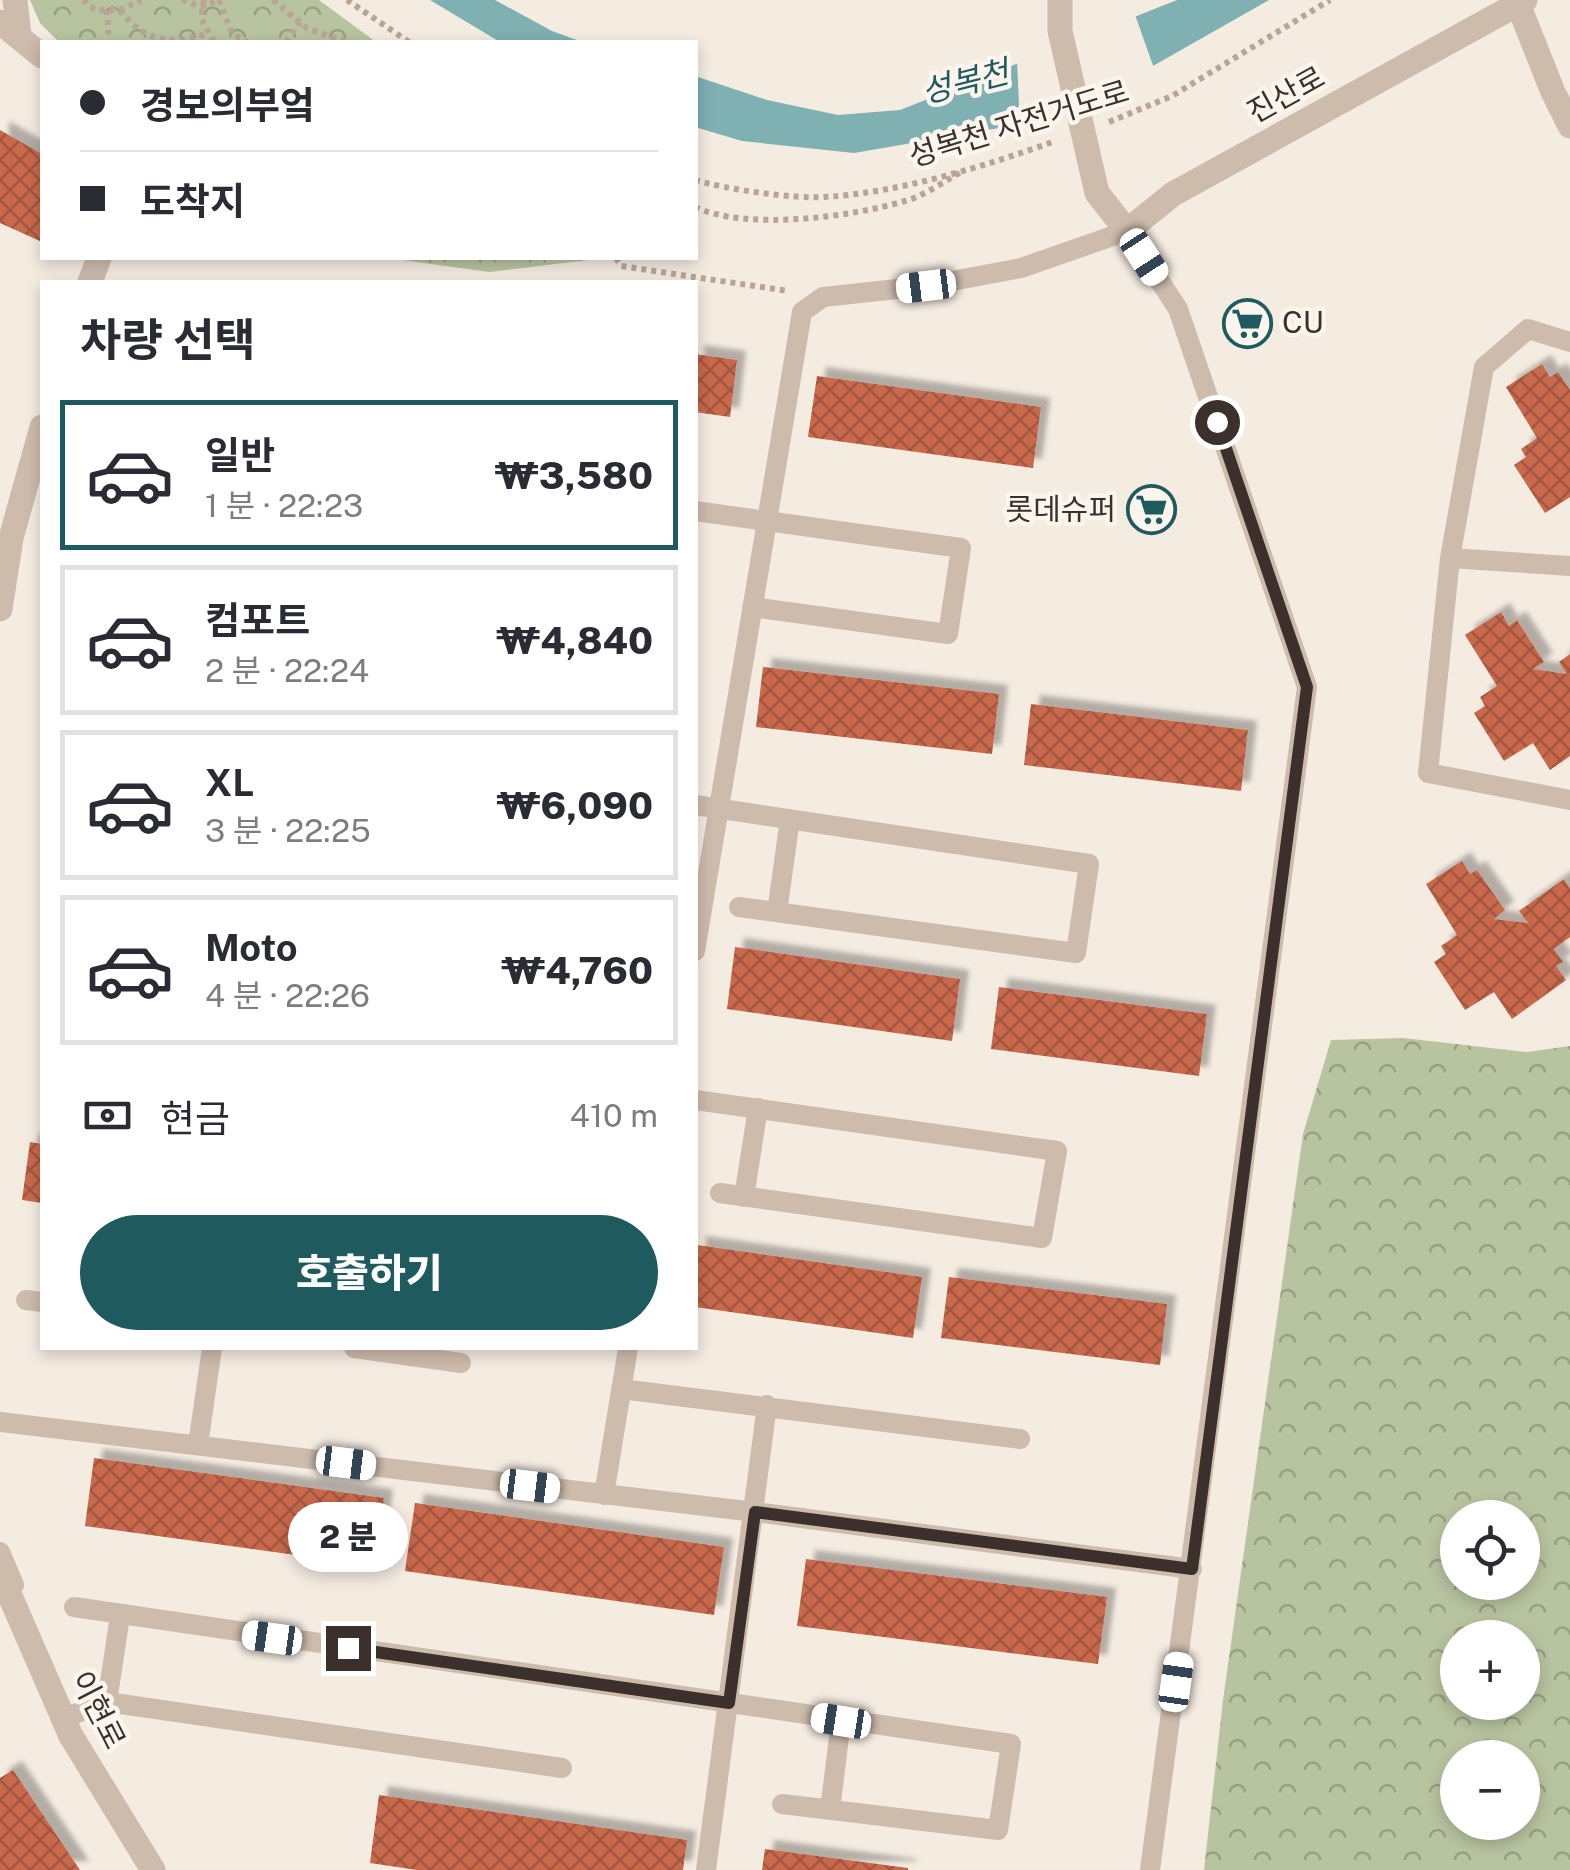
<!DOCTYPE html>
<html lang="ko">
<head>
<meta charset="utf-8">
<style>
  :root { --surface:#fff; --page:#f7f7f7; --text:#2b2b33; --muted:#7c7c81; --line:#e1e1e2; --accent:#1f5a5e }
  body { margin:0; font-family:"Public Sans","Noto Sans KR",sans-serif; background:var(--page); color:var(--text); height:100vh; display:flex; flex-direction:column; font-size:38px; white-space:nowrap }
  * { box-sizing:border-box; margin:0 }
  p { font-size:32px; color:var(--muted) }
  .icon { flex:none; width:55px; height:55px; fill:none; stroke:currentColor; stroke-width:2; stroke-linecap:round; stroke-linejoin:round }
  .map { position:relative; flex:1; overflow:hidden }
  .sheet { position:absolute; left:40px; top:280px; width:658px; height:1070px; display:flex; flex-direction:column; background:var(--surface); border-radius:0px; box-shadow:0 5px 15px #0003 }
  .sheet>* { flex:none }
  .hud { position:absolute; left:40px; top:40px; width:658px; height:220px; border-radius:0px; box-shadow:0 5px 15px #0003; display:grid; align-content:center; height:220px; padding:0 40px; background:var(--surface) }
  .tools { position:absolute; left:1440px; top:1500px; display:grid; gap:20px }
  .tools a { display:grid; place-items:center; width:100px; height:100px; border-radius:50%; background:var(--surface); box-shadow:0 5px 15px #0003; font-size:50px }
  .end { position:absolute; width:45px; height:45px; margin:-22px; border:12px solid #3b302b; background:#fff; box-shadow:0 0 0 5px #fff }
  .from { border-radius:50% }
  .bubble { position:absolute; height:70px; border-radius:35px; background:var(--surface); box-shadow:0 5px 15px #0003; font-size:32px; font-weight:800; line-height:70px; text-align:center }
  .car { position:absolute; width:30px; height:60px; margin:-30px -15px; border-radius:12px; box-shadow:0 0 8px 2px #0007; background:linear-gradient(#fff 24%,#345 0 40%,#fff 0 76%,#345 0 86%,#fff 0) }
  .hud b { display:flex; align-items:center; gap:35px; height:95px; font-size:38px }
  .hud b+b { border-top:2px solid var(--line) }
  .hud i { width:25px; height:25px; background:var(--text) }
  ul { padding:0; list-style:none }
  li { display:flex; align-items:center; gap:30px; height:150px; margin:0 20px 15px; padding:0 20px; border:5px solid var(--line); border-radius:0px }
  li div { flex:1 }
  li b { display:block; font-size:38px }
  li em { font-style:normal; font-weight:800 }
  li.selected { border-color:var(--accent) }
  li>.icon { width:90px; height:90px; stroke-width:1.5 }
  h2 { padding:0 40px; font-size:45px; line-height:120px }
  .pay { display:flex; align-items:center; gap:25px; height:110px; padding:0 40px; font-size:38px }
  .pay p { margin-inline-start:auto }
  .button { display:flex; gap:20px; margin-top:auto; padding:20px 40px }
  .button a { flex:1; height:115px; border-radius:60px; background:var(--accent); color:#fff; font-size:40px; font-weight:800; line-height:115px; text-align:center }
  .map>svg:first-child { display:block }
</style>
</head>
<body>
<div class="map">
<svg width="1570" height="1870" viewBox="0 0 1570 1870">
  <defs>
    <pattern id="forest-crowns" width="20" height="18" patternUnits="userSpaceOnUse" patternTransform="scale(2.5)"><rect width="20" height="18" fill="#b8c4a0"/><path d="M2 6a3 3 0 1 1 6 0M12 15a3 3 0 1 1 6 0" fill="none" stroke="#97a083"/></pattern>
    <pattern id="building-cross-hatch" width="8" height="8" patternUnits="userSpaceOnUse" patternTransform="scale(2.5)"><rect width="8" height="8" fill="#c8694b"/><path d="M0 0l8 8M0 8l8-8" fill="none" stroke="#a4573f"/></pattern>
    <filter id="shadow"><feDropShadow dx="9" dy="-9" stdDeviation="2.5" flood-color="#0004"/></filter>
  </defs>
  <rect width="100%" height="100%" fill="#f4ebe1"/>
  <path fill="url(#forest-crowns)" fill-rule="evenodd" d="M30,0H319L376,42H59L40,23Z
    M388,258H605L489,272Z
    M1403,1038L1527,1052L1570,1046V1870H1204L1223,1700L1303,1134L1331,1040ZM1458,1518H1522V1582H1458ZM1458,1638H1522V1702H1458ZM1458,1758H1522V1822H1458Z"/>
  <path fill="#7fb0b2" d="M430,0H495L552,31L582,42H500Z
    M1177,0H1269L1086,104L1005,127L854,153L742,141L695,127V76L767,100L838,115L900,110Z"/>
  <path fill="#f4ebe1" d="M1134,12L1155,71L1088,108L1020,128L1017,60Z"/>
  <path fill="url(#building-cross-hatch)" filter="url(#shadow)" d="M0,130L42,154V242L0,223Z
    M695,354L737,360L730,417L695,412Z
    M1542,364L1550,377L1558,372L1570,390V497L1545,513L1514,465L1526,457L1521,449L1537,438L1506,387Z
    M817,376L1041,407L1033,468L808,437Z
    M1501,612L1509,626L1517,620L1544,662L1533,669L1567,674L1559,662L1570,654V756L1550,770L1533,743L1504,761L1474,713L1485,706L1480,697L1497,686L1465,635Z
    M763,667L999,694L992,754L756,727Z
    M1031,704L1248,730L1241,791L1024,765Z
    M1462,861L1470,874L1477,870L1505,910L1494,919L1528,923L1519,911L1564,879L1570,889V937L1554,949L1563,962L1556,966L1566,980L1512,1019L1494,992L1465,1010L1434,962L1446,954L1441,946L1457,935L1426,884Z
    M735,947L960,979L952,1041L727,1009Z
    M999,987L1207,1014L1199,1076L991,1049Z
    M30,1142L42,1144V1203L22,1200Z
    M697,1245L922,1277L913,1338L695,1307Z
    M949,1277L1167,1304L1160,1365L941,1338Z
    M94,1458L384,1498L375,1566L85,1526Z
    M415,1503L724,1547L714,1615L405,1571Z
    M806,1559L1107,1597L1098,1664L797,1626Z
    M13,1770L80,1870H0V1778Z
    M379,1795L687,1840L683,1870H417L370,1863Z
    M765,1849L908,1868V1870H762Z"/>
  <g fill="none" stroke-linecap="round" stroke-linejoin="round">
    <path stroke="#b9a596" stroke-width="6" stroke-dasharray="5 5" stroke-linecap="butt" d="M83,0L95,10H120L141,0
      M182,0L201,7L219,0
      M204,0L201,18L214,42
      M219,0L232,33L247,42
      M273,0L308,29L347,42
      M347,0L409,42
      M107,10L109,42
      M120,10C145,43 171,45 209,33
      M286,42L300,22
      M1109,122L1172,96L1330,0
      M695,180C724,189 794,199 824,197C898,193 986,166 1055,141
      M695,207C746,231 851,217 905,201C924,196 943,182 961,172
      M616,258L621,266L788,291"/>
    <path stroke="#cdbbac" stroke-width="20" d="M1570,342L1528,329L1484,367L1450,558L1570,566
      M695,511L961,548L948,634L752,607
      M1450,558L1428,773L1570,800
      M695,805L1089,864L1076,953L739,907
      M777,912L790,819
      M695,951L802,312L823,297L925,286L1021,268L1127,231L1178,309L1307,687L1150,1870
      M695,1100L1057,1151L1042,1238L720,1193
      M744,1197L758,1108
      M26,1300L42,1302
      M354,1348L461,1363
      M621,1389L1020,1439
      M0,1422L755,1512L1192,1569
      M198,1445L212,1348
      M604,1495L628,1348
      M0,1552L14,1585
      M74,1607L1011,1744L998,1830L782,1804
      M107,1702L120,1616
      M72,1715L107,1702L562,1768
      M830,1810L841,1721
      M706,1870L767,1405"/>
    <path stroke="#cdbbac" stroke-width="25" d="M15,0L19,36
      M1518,4L1553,92L1570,126"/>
    <path stroke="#cdbbac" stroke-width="25" d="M1060,0V31L1097,193L1127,231L1173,194L1525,0
      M0,22L42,56
      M90,282L99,258
      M0,609L11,538L42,427
      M0,1573L71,1736L153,1870"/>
  </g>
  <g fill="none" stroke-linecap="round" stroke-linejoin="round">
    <path stroke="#3b302b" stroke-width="12" d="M348,1648L729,1703L755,1512L1192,1569L1307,687L1217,422"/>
  </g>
  <defs>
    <symbol id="supermarket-ring" viewBox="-11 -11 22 22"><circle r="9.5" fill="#fbf5ee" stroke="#1f5a5e" stroke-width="1.5"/><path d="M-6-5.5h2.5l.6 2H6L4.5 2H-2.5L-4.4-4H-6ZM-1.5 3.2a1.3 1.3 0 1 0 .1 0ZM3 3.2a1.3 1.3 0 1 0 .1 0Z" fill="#1f5a5e"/></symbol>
  </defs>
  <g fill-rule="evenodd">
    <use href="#supermarket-ring" x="1220" y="296" width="55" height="55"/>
    <use href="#supermarket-ring" x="1124" y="482" width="55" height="55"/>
  </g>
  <g text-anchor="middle" stroke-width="9" stroke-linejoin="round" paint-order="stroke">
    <g font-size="30" fill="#3b302b" stroke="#fbf5ee">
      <text transform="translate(1286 95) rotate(-29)" y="10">진산로</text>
      <text transform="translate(1019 124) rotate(-17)" y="10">성복천 자전거도로</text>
      <text transform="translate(98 1710) rotate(63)" y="10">이현로</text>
    </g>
    <g font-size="30" fill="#3b302b" stroke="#fbf5ee" text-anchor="start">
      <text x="1282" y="333">CU</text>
      <text x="1116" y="520" text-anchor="end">롯데슈퍼</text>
    </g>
    <g font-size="32" font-style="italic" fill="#1f5a5e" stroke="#fbf5ee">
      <text transform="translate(965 82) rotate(-14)" y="11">성복천</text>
    </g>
  </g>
</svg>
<div class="tools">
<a><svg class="icon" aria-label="locate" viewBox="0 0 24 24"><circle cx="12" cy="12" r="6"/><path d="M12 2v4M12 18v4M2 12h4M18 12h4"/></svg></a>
<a>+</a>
<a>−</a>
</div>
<i class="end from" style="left:1217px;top:422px"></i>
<i class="end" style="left:348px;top:1648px"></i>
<div class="bubble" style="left:288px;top:1502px;width:120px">2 분</div>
<i class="car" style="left:1144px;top:257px;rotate:147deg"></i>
<i class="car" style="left:926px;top:286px;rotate:263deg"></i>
<i class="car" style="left:346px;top:1463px;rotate:97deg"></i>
<i class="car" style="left:530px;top:1486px;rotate:97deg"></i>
<i class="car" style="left:272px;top:1638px;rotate:278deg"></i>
<i class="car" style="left:1176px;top:1682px;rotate:8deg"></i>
<i class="car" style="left:841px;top:1721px;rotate:279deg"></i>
<div class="hud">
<b><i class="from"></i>경보의부엌</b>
<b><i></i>도착지</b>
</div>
<section class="sheet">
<h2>차량 선택</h2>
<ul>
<li class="selected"><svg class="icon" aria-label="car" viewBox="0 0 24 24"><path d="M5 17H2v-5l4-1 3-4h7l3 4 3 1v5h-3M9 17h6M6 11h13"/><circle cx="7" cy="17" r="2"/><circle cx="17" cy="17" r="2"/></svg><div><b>일반</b><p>1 분 · 22:23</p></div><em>₩3,580</em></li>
<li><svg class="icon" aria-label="car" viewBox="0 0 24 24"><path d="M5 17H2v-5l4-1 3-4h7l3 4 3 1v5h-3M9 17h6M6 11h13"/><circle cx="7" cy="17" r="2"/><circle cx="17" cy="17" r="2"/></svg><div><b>컴포트</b><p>2 분 · 22:24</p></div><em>₩4,840</em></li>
<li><svg class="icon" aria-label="car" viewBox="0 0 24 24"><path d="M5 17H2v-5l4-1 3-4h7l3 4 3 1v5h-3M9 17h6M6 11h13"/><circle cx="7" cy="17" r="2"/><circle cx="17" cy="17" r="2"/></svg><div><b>XL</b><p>3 분 · 22:25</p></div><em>₩6,090</em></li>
<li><svg class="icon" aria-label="car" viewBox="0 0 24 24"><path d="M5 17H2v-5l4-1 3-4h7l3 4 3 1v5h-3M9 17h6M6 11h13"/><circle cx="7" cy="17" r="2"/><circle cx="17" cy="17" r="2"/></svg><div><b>Moto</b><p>4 분 · 22:26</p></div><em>₩4,760</em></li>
</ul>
<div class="pay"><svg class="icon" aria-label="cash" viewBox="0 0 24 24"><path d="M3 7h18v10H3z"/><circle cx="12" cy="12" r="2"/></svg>현금<p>410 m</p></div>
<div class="button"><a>호출하기</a></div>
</section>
</div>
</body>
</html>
